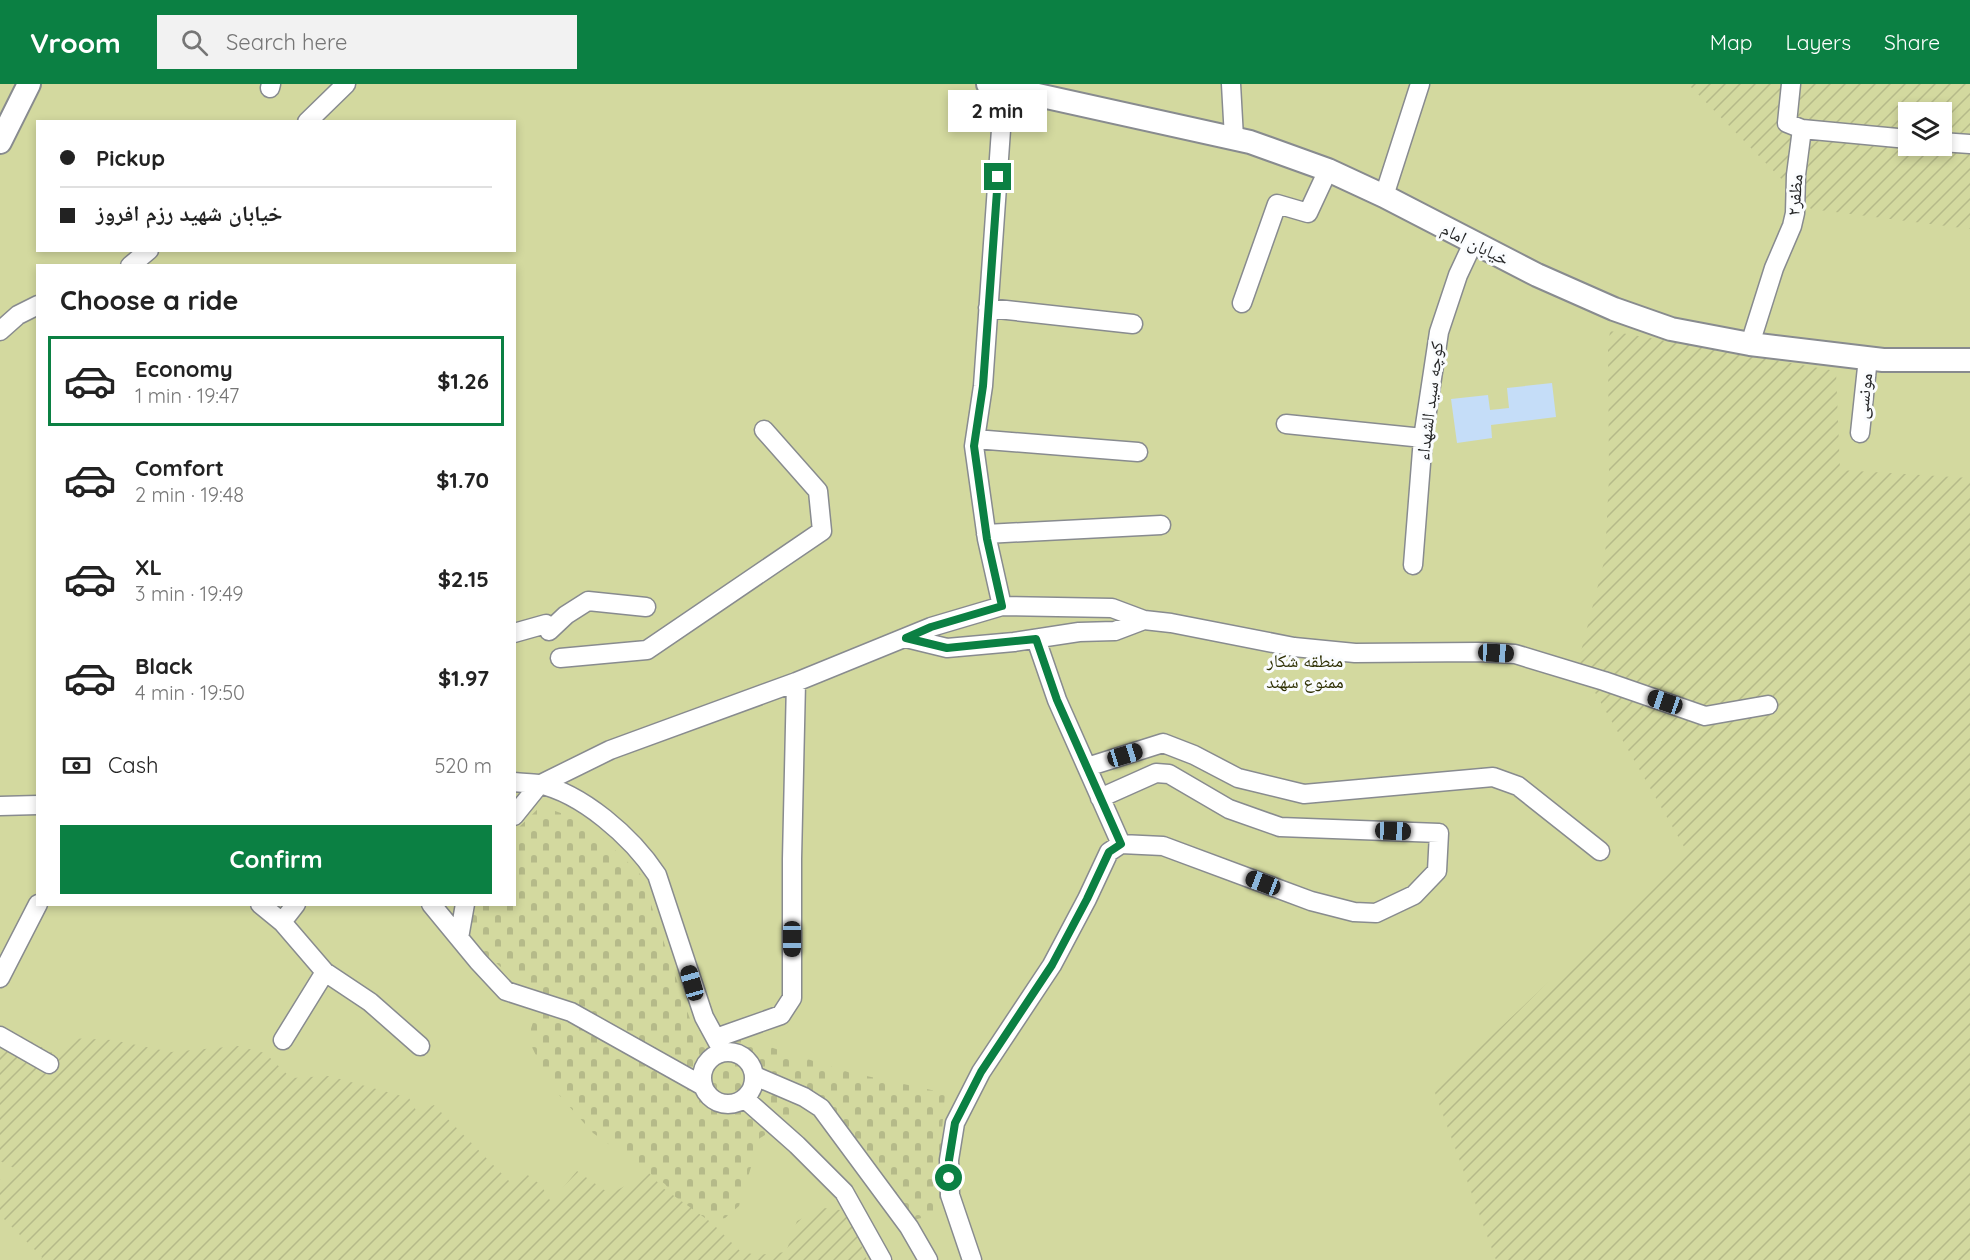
<!DOCTYPE html>
<html lang="en">
<head>
<meta charset="utf-8">
<style>
  :root { --surface:#fff; --page:#f2f2f2; --text:#222; --muted:#767676; --line:#e0e0e0; --accent:#0b8043 }
  body { margin:0; font-family:Quicksand,"Noto Naskh Arabic",sans-serif; background:var(--page); color:var(--text); height:100vh; display:flex; flex-direction:column; font-size:22px; white-space:nowrap }
  * { box-sizing:border-box; margin:0 }
  p { font-size:20px; color:var(--muted) }
  .icon { flex:none; width:33px; height:33px; fill:none; stroke:currentColor; stroke-width:2; stroke-linecap:round; stroke-linejoin:round }
  .map { position:relative; flex:1; overflow:hidden }
  .sheet { position:absolute; left:36px; top:180px; width:480px; height:642px; display:flex; flex-direction:column; background:var(--surface); border-radius:0px; box-shadow:0 3px 9px #0003 }
  .sheet>* { flex:none }
  .guide { position:absolute; left:36px; top:36px; width:480px; height:132px; border-radius:0px; box-shadow:0 3px 9px #0003; display:grid; align-content:center; height:132px; padding:0 24px; background:var(--surface) }
  .tools { position:absolute; left:1898px; top:18px; display:grid; gap:12px }
  .tools a { display:grid; place-items:center; width:54px; height:54px; border-radius:0px; background:var(--surface); box-shadow:0 3px 9px #0003; font-size:30px }
  .end { position:absolute; width:27px; height:27px; margin:-14px; border:8px solid #0b8043; background:#fff; box-shadow:0 0 0 3px #fff }
  .from { border-radius:50% }
  .bubble { position:absolute; height:42px; border-radius:0px; background:var(--surface); box-shadow:0 3px 9px #0003; font-size:20px; font-weight:800; line-height:42px; text-align:center }
  .car { position:absolute; width:18px; height:36px; margin:-18px -9px; border-radius:8px; box-shadow:0 0 4px 2px #0007; background:linear-gradient(#222 24%,#8ab4d8 0 40%,#222 0 76%,#8ab4d8 0 86%,#222 0) }
  .guide b { display:flex; align-items:center; gap:21px; height:57px; font-size:22px }
  .guide b+b { border-top:2px solid var(--line) }
  .guide i { width:15px; height:15px; background:var(--text) }
  ul { padding:0; list-style:none }
  li { display:flex; align-items:center; gap:18px; height:90px; margin:0 12px 9px; padding:0 12px; border:3px solid transparent; border-radius:0px }
  li div { flex:1 }
  li b { display:block; font-size:22px }
  li em { font-style:normal; font-weight:800 }
  li.current { border-color:var(--accent) }
  li>.icon { width:54px; height:54px; stroke-width:1.5 }
  h2 { padding:0 24px; font-size:27px; line-height:72px }
  .pay { display:flex; align-items:center; gap:15px; height:66px; padding:0 24px; font-size:22px }
  .pay p { margin-inline-start:auto }
  .action { display:flex; gap:12px; margin-top:auto; padding:12px 24px }
  .action a { flex:1; height:69px; border-radius:0px; background:var(--accent); color:#fff; font-size:24px; font-weight:800; line-height:69px; text-align:center }
  header { display:flex; align-items:center; gap:36px; box-sizing:border-box; height:84px; padding:0 30px; background:var(--accent); color:#fff }
  header strong { font-size:28px }
  nav { display:flex; gap:33px; margin-inline-start:auto; font-size:21px }
  .search { width:420px; height:54px; background:var(--page); display:flex; align-items:center; gap:15px; box-sizing:border-box; padding:0 21px; border-radius:0px; color:var(--muted); font-size:22px }
  .map>svg:first-child { display:block }
</style>
</head>
<body>
<header>
<strong>Vroom</strong>
<div class="search"><svg class="icon" aria-label="search" viewBox="0 0 24 24"><circle cx="10" cy="10" r="6"/><path d="M15 15l6 6"/></svg>Search here</div>
<nav><a>Map</a><a>Layers</a><a>Share</a></nav>
</header>
<div class="map">
<svg width="1970" height="1176" viewBox="0 0 1970 1176">
  <defs>
    <pattern id="cemetery-stones" width="16" height="16" patternUnits="userSpaceOnUse" patternTransform="scale(1.5)"><rect width="16" height="16" fill="#d3d99f"/><path d="M2 7V4a2 2 0 0 1 4 0v3zM10 15v-3a2 2 0 0 1 4 0v3z" fill="#b5ba89"/></pattern>
    <pattern id="garden-furrows" width="10" height="10" patternUnits="userSpaceOnUse" patternTransform="scale(1.5)"><rect width="10" height="10" fill="#d3d99f"/><path d="M-1 1l2-2M0 10L10 0M9 11l2-2" fill="none" stroke="#b5ba89"/></pattern>
  </defs>
  <rect width="100%" height="100%" fill="#eceff3"/>
  <path fill="#d3d99f" fill-rule="evenodd" d="M0,0H1970V1176H0ZM1908,28H1941V62H1908ZM38,38H514V166H38ZM38,182H514V820H38Z"/>
  <path fill="url(#cemetery-stones)" d="M541,722L586,738L641,791L691,938L848,988L945,1009L941,1059L946,1128L913,1136L862,1070L828,1014L760,1054L739,1122L725,1134L696,1140L665,1100L593,1049L551,1002L528,955L543,904L508,889L483,868L470,836L474,821L514,820L515,747Z"/>
  <path fill="url(#garden-furrows)" fill-rule="evenodd" d="M1688,0H1970V145L1811,125ZM1908,28H1941V62H1908Z
    M1610,247L1836,287L1840,386L1970,394V1176H1496L1434,1006L1687,768L1578,579L1605,474L1609,393L1608,264Z
    M10,946L60,973L68,954L112,956L171,968L238,962L265,969L291,994L329,992L409,1014L417,1028L434,1021L511,1099L525,1089L541,1101L551,1118L577,1087L610,1110L649,1089L663,1104L712,1139L740,1167L756,1171L786,1168L797,1137L824,1124L848,1127L867,1176H41L42,1173L0,1131V1096L22,1088L0,1077V965Z"/>
  <path fill="#c5ddf8" d="M1552,299L1556,333L1491,341L1492,354L1457,359L1451,315L1488,311L1490,326L1509,324L1507,304Z"/>
  <g fill="none" stroke-linecap="round" stroke-linejoin="round">
    <defs>
      <path id="minor" d="M1231,0L1234,54
        M270,4L271,0
        M307,38L346,0
        M1802,45L1908,55
        M1941,58L1970,60
        M1384,112L1420,0
        M130,182L149,166
        M1242,219L1277,120L1308,129L1328,86
        M988,224L1133,240
        M0,247L18,231L38,221
        M1750,260L1774,184L1792,142L1795,129L1796,91L1802,45L1787,39L1791,0
        M1286,340L1423,354
        M1860,349L1868,274
        M975,355L1138,368
        M986,450L1161,441
        M1413,481L1423,354L1439,248L1458,191L1473,159
        M1002,522L987,455L974,362L983,302L1004,3
        M549,547L566,531L588,517L646,523
        M514,549L546,540
        M906,554L947,564L1014,558L1079,548L1115,547L1144,536
        M1036,555L1057,616L1121,760
        M560,574L647,566L822,447L818,407L764,346
        M1087,683L1163,659L1194,671L1238,694L1304,710L1493,693L1518,702L1600,767
        M514,698C522,699 530,699 538,700C582,709 632,753 657,791L704,933L723,968
        M0,722L38,721
        M514,732L539,701L610,666L796,598L931,543L1002,522L1112,524L1144,536L1171,539L1294,563L1355,569L1478,568L1515,570L1604,597L1705,632L1768,621
        M260,820L282,838
        M431,820L459,854
        M465,820L459,854L478,877L506,907L571,928L703,1002
        M325,888L370,918L420,962
        M0,894L38,820
        M0,952L49,980
        M716,954L781,931L792,914V775L796,598
        M283,956L325,888L282,838L296,820
        M702 994a26 26 0 1 1 52 0a26 26 0 1 1-52 0Z
        M755,992L804,1013L821,1024L909,1143L928,1176
        M745,1015L797,1061L844,1108L882,1176
        M972,1176L950,1111L949,1076L955,1039L981,988L1052,881L1087,815L1109,768L1121,760L1163,762L1311,817L1354,828L1376,829L1414,811L1437,787L1439,749L1280,743L1229,725L1169,690L1156,689L1100,714"/>
      <path id="tertiary" d="M988,0L1250,58L1328,86L1384,112L1537,191L1614,225L1671,245L1750,260L1883,276H1970
        M0,58L29,0"/>
    </defs>
    <use href="#minor" stroke="#888b8f" stroke-width="21"/>
    <use href="#tertiary" stroke="#888b8f" stroke-width="26"/>
    <use href="#minor" stroke="#fff" stroke-width="18"/>
    <use href="#tertiary" stroke="#fff" stroke-width="22"/>
  </g>
  <g fill="none" stroke-linecap="round" stroke-linejoin="round">
    <path stroke="#0b8043" stroke-width="8" d="M949,1094V1076L955,1039L981,988L1052,881L1087,815L1109,768L1121,760L1057,616L1036,555L947,564L906,554L931,543L1002,522L987,455L974,362L983,302L998,93"/>
  </g>
  <g text-anchor="middle" stroke-width="6" stroke-linejoin="round" paint-order="stroke">
    <g font-size="18" fill="#262728" stroke="#fafcfe">
      <text transform="translate(1795 111) rotate(-85)" y="6">مظفر۲</text>
      <text transform="translate(1475 160) rotate(27)" y="6">خیابان امام</text>
      <text transform="translate(1864 312) rotate(-84)" y="6">مونسی</text>
      <text transform="translate(1430 317) rotate(-83)" y="6">کوچه سید الشهداء</text>
    </g>
    <g font-size="18" fill="#2f3104" stroke="#fafcfe">
      <text x="1305" y="583">منطقه شکار<tspan x="1305" dy="21">ممنوع سهند</tspan></text>
    </g>
  </g>
</svg>
<div class="tools">
<a><svg class="icon" aria-label="layers" viewBox="0 0 24 24"><path d="M12 4l9 5-9 5-9-5zM3 14l9 5 9-5"/></svg></a>
</div>
<i class="end from" style="left:949px;top:1094px"></i>
<i class="end" style="left:998px;top:93px"></i>
<div class="bubble" style="left:948px;top:6px;width:99px">2 min</div>
<i class="car" style="left:1496px;top:569px;rotate:93deg"></i>
<i class="car" style="left:1665px;top:618px;rotate:289deg"></i>
<i class="car" style="left:1125px;top:671px;rotate:73deg"></i>
<i class="car" style="left:1393px;top:747px;rotate:92deg"></i>
<i class="car" style="left:1263px;top:799px;rotate:291deg"></i>
<i class="car" style="left:792px;top:855px;rotate:180deg"></i>
<i class="car" style="left:692px;top:899px;rotate:344deg"></i>
<div class="guide">
<b><i class="from"></i>Pickup</b>
<b><i></i>خیابان شهید رزم افروز</b>
</div>
<section class="sheet">
<h2>Choose a ride</h2>
<ul>
<li class="current"><svg class="icon" aria-label="car" viewBox="0 0 24 24"><path d="M5 17H2v-5l4-1 3-4h7l3 4 3 1v5h-3M9 17h6M6 11h13"/><circle cx="7" cy="17" r="2"/><circle cx="17" cy="17" r="2"/></svg><div><b>Economy</b><p>1 min · 19:47</p></div><em>$1.26</em></li>
<li><svg class="icon" aria-label="car" viewBox="0 0 24 24"><path d="M5 17H2v-5l4-1 3-4h7l3 4 3 1v5h-3M9 17h6M6 11h13"/><circle cx="7" cy="17" r="2"/><circle cx="17" cy="17" r="2"/></svg><div><b>Comfort</b><p>2 min · 19:48</p></div><em>$1.70</em></li>
<li><svg class="icon" aria-label="car" viewBox="0 0 24 24"><path d="M5 17H2v-5l4-1 3-4h7l3 4 3 1v5h-3M9 17h6M6 11h13"/><circle cx="7" cy="17" r="2"/><circle cx="17" cy="17" r="2"/></svg><div><b>XL</b><p>3 min · 19:49</p></div><em>$2.15</em></li>
<li><svg class="icon" aria-label="car" viewBox="0 0 24 24"><path d="M5 17H2v-5l4-1 3-4h7l3 4 3 1v5h-3M9 17h6M6 11h13"/><circle cx="7" cy="17" r="2"/><circle cx="17" cy="17" r="2"/></svg><div><b>Black</b><p>4 min · 19:50</p></div><em>$1.97</em></li>
</ul>
<div class="pay"><svg class="icon" aria-label="cash" viewBox="0 0 24 24"><path d="M3 7h18v10H3z"/><circle cx="12" cy="12" r="2"/></svg>Cash<p>520 m</p></div>
<div class="action"><a>Confirm</a></div>
</section>
</div>
</body>
</html>
